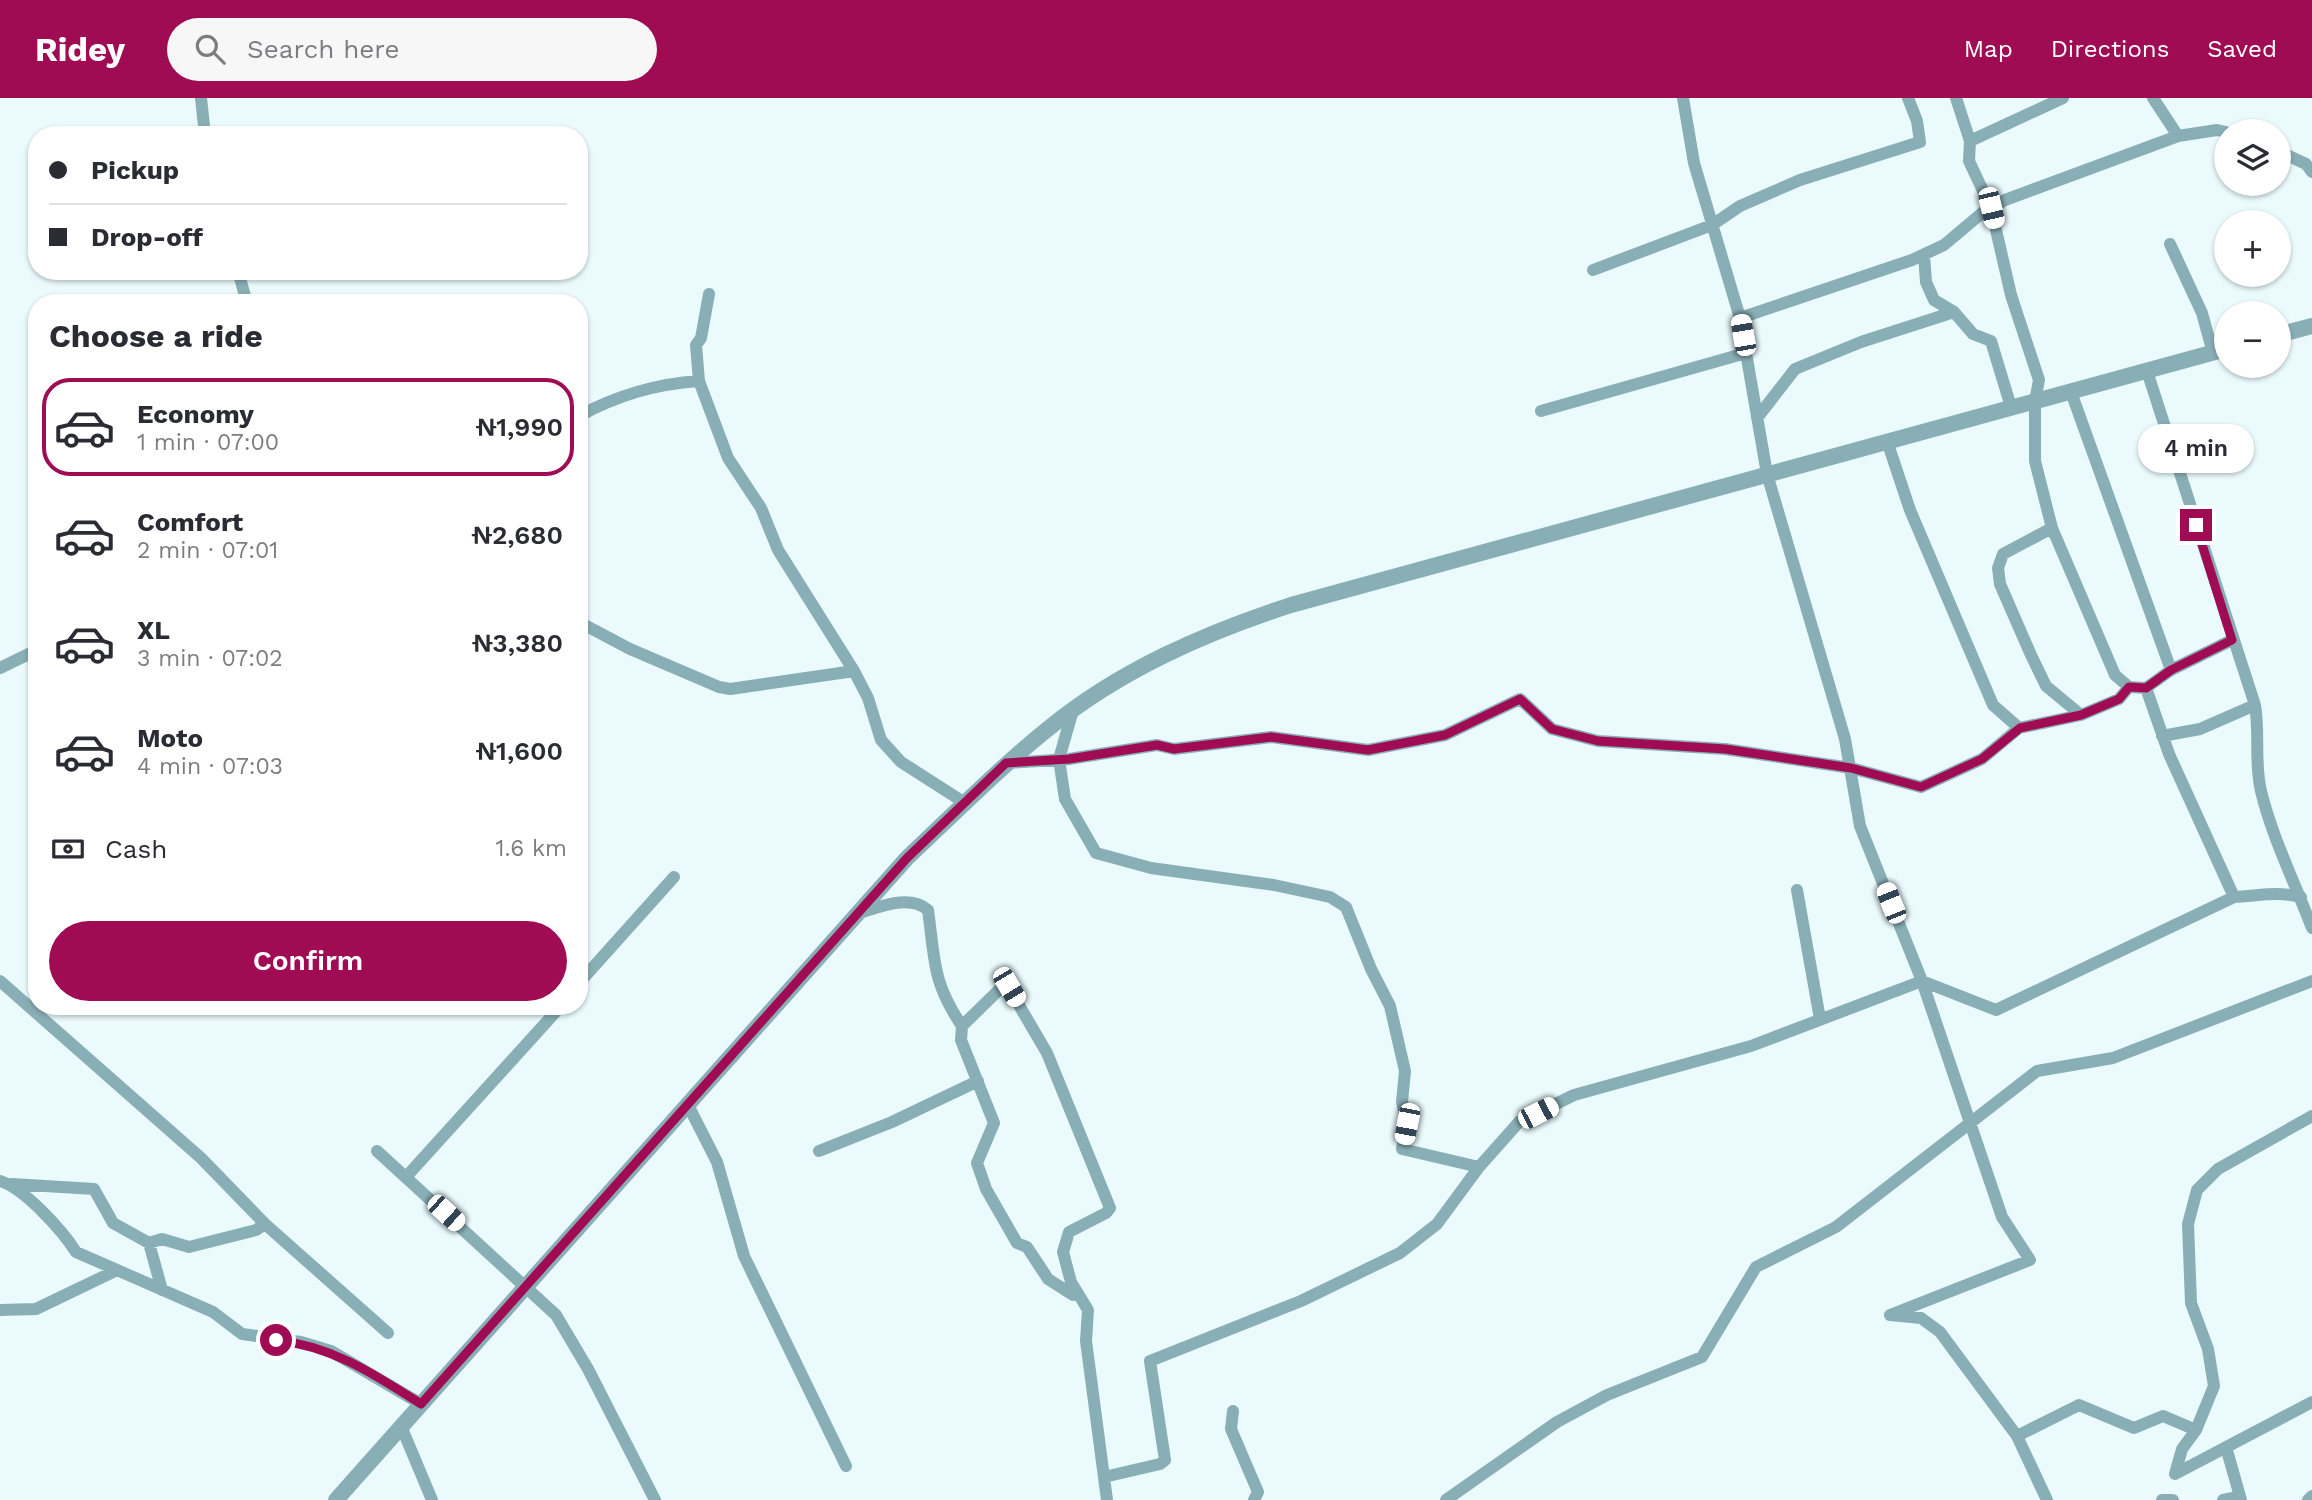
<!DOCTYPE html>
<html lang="en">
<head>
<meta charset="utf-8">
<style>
  :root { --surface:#fff; --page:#f7f7f7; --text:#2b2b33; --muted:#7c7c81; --line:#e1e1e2; --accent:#a00c54 }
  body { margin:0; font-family:"Work Sans",sans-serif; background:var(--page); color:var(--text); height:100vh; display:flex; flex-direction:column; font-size:26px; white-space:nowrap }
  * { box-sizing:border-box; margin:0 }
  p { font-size:23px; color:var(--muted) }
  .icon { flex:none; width:38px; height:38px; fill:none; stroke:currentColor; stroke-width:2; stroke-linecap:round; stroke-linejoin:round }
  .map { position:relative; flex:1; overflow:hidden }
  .sheet { position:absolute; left:28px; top:196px; width:560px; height:721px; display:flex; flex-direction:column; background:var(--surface); border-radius:28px; box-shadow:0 2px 5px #0004 }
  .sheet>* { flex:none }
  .hud { position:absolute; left:28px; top:28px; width:560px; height:154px; border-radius:28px; box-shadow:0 2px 5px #0004; display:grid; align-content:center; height:154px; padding:0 21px; background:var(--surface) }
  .fabs { position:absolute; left:2214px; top:21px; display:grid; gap:14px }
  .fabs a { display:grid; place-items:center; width:77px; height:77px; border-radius:50%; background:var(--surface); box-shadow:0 2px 5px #0004; font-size:35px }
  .end { position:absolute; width:32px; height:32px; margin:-16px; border:9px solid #a00c54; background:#fff; box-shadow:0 0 0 4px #fff }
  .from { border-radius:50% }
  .bubble { position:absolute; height:49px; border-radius:24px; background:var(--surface); box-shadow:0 2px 5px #0004; font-size:23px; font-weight:600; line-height:49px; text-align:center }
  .car { position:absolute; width:21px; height:42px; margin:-21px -10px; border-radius:9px; box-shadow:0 0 5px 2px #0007; background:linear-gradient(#fff 24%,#345 0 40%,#fff 0 76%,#345 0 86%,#fff 0) }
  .hud b { display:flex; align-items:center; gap:24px; height:66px; font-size:26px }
  .hud b+b { border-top:2px solid var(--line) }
  .hud i { width:18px; height:18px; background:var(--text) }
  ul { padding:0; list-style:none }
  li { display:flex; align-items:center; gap:21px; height:98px; margin:0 14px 10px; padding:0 7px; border:4px solid transparent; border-radius:28px }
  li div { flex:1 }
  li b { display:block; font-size:26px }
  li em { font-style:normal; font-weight:600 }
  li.selected { border-color:var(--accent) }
  li>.icon { width:63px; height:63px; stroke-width:1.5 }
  h2 { padding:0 21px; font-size:32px; line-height:84px }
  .pay { display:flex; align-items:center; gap:18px; height:77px; padding:0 21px; font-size:26px }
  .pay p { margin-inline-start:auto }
  .action { display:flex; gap:14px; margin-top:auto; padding:14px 21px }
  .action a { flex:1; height:80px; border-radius:42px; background:var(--accent); color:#fff; font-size:28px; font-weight:600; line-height:80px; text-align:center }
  header { display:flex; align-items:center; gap:42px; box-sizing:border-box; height:98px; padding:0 35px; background:var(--accent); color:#fff }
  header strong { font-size:33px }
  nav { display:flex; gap:38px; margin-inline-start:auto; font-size:24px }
  .search { width:490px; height:63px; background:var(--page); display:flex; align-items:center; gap:18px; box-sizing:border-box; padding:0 24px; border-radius:38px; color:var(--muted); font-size:26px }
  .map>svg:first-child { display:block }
</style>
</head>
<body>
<header>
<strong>Ridey</strong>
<div class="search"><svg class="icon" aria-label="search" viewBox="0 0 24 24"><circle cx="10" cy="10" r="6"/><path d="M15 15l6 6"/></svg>Search here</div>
<nav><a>Map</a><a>Directions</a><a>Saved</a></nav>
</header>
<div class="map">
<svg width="2312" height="1402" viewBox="0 0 2312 1402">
  <rect width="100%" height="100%" fill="#eafafd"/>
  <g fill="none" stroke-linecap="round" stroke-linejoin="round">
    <path stroke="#89afb6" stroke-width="12" d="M201,0L205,37
      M1683,0L1694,65L1740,220L1767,376L1845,641L1860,728L1922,883L2002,1119L2030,1162L1890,1217L1921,1220L1940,1234L2017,1338L2079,1307L2134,1330L2163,1318L2196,1332
      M1956,0L1970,43
      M2063,0L1970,43L1969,63L1991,110L2011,197L2039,282L2035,303V363L2052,430L2115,577L2129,589L2146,590L2169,656L2234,799
      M2153,0L2178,38L2217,32L2226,34
      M2278,53L2306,66L2312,74
      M2170,146L2202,215L2213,255
      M1924,157L1926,184L1934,202L1954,214L1973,236L1991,243L2011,309
      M1593,172L1712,127L1740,108L1800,82L1920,44L1917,23L1908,0
      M238,173L247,205
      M709,196L701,240L696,247L699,283L728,360L761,410L778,452L854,573L868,600L881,642L901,664L965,705
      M1740,220L1912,162L1944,147L1982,115L2005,102L2178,38
      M2147,273L2255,607C2260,636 2254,664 2261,693C2272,739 2295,785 2312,830
      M2071,294L2171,572
      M1541,313L1746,255
      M579,318C618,297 655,286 699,283
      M1757,320L1795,271L1861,244L1954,214
      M1888,346L1910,412L1993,607L2019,630L2081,617
      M2052,430L2003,456L1998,470L2000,486L2031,557L2046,588L2081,617L2119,601L2129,589
      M579,524L630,551L719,589L730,591L854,573
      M0,570L37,552
      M2146,590L2171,572L2232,542
      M1073,612L1059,661L1065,701L1096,755L1151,770L1274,787L1330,799L1346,809L1371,871L1390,908L1405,973L1402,1004L1407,1026L1402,1051L1479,1069
      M2162,638L2200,631L2255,607
      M1007,665L1069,661L1157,647L1174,651L1271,639L1368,652L1445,637L1520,601L1552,631L1598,643L1725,651L1851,670L1921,689L1982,661L2019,630
      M1797,792L1820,921
      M859,815C880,809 909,796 928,812C935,862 932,884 962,928L1006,885L1047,955L1110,1110L1106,1115L1069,1134L1063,1154L1071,1184L1088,1212L1086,1243L1107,1402
      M0,883L201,1060L265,1126L388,1235
      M579,885L674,779
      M962,928L961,942L994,1025L977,1065L986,1091L1017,1145L1027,1149L1048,1181L1073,1197
      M688,1007L717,1064L744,1158L846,1368
      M377,1053L556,1217L588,1271L655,1402
      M819,1053L892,1024L978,983
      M406,1079L561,908
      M0,1083C24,1090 62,1132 76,1154L213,1214L242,1236L301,1244L331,1253L421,1306
      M12,1086L94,1091L113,1125L149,1145L162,1192
      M149,1145L162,1141L189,1149L256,1132L265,1126
      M0,1212L36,1211L117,1172
      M1233,1313L1231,1331L1258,1394L1254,1402
      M401,1328L432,1402
      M2017,1338L2047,1402
      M2226,1349L2241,1402
      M2175,1376L2182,1351L2196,1332L2214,1288L2208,1251L2191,1205L2188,1126L2197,1092L2218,1071L2312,1018
      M2175,1376L2312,1304
      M1104,1379L1160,1366L1165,1362L1150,1263L1301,1203L1400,1155L1437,1126L1479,1069L1519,1024L1574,997L1751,948L1922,883L1996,912L2234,799C2258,798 2278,793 2301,799
      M1446,1402L1557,1324L1607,1297L1702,1259L1756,1169L1836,1129L2037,973L2113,960L2312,883
      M2162,1402H2173
      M2223,1402L2238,1399
      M2308,1402L2312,1398"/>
    <path stroke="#89afb6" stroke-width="16" d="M2278,237L2312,228
      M336,1402L907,760C954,716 999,670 1049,630C1120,572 1205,535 1291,507L2226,251"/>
  </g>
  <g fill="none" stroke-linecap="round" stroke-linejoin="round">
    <path stroke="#a00c54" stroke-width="9" d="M276,1242C332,1248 374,1276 421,1306L907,760L1006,665L1069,661L1157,647L1174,651L1271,639L1368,652L1445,637L1520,601L1552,631L1598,643L1725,651L1851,670L1921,689L1982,661L2020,630L2081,617L2119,601L2129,589L2146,590L2171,572L2232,542L2196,427"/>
  </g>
</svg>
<div class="fabs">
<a><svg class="icon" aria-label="layers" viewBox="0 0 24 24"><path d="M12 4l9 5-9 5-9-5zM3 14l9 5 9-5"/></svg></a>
<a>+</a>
<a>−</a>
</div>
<i class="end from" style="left:276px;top:1242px"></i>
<i class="end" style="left:2196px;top:427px"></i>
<div class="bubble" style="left:2138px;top:326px;width:116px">4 min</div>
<i class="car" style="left:1991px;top:110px;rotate:167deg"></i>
<i class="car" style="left:1743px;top:237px;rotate:350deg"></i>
<i class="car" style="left:1891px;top:805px;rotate:338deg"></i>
<i class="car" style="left:1009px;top:889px;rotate:149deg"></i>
<i class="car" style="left:1538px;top:1015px;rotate:63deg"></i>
<i class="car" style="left:1407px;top:1026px;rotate:191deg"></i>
<i class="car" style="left:446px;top:1115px;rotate:132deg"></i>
<div class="hud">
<b><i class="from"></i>Pickup</b>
<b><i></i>Drop-off</b>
</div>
<section class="sheet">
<h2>Choose a ride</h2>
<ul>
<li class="selected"><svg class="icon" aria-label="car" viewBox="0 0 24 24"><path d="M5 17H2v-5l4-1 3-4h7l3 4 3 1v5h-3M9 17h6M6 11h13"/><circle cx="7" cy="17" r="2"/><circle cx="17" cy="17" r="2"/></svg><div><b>Economy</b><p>1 min · 07:00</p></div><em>₦1,990</em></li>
<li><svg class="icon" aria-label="car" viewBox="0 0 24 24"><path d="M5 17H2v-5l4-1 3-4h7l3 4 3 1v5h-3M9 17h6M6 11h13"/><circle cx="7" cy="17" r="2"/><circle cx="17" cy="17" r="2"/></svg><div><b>Comfort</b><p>2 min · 07:01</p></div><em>₦2,680</em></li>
<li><svg class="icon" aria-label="car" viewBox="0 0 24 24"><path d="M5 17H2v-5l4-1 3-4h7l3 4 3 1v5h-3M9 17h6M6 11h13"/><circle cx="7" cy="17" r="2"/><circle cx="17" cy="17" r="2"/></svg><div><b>XL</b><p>3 min · 07:02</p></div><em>₦3,380</em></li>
<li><svg class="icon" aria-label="car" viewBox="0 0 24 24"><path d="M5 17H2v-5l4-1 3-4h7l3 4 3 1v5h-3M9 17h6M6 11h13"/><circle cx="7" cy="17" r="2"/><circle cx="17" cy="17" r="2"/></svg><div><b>Moto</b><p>4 min · 07:03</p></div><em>₦1,600</em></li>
</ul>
<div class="pay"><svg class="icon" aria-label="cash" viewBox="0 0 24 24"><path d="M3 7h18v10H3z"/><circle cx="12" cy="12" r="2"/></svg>Cash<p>1.6 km</p></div>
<div class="action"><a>Confirm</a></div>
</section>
</div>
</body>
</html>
